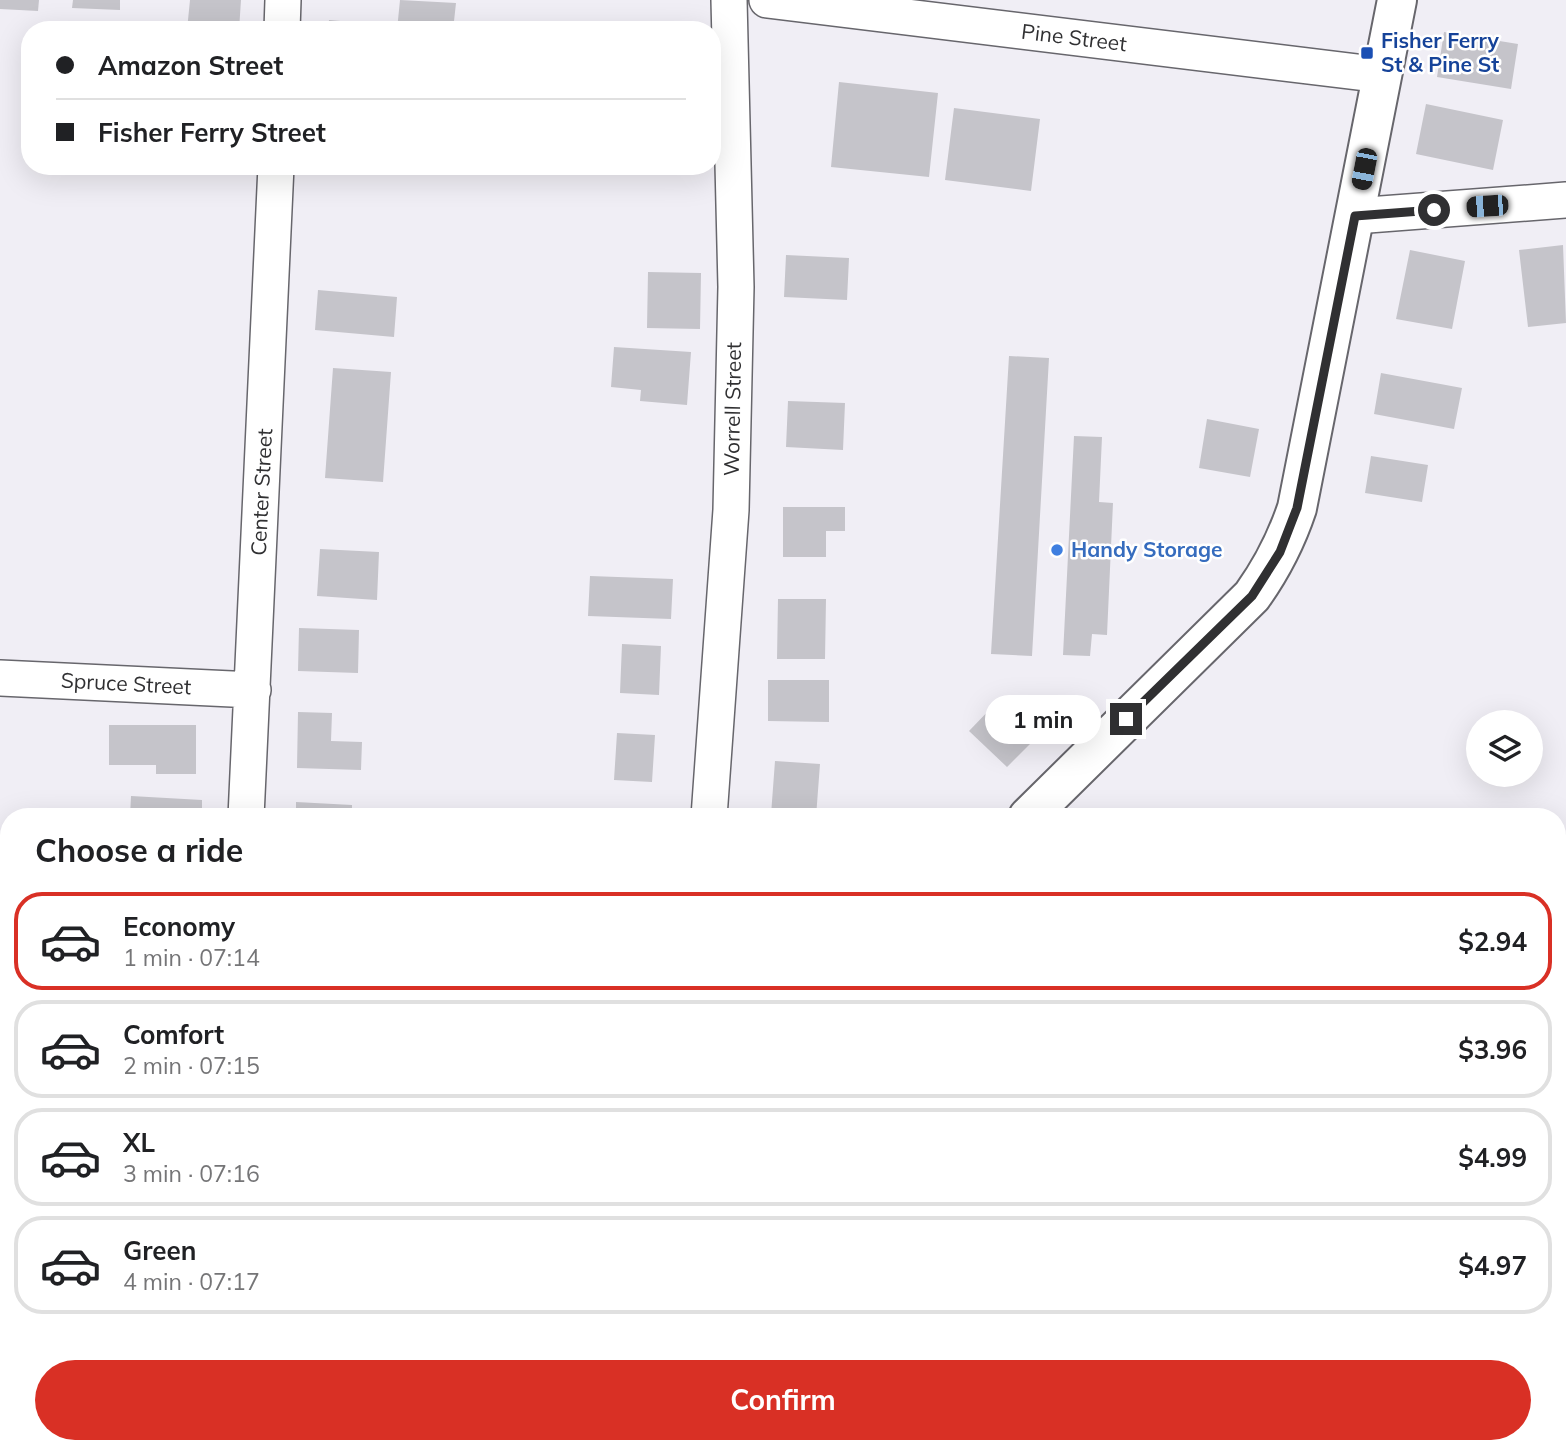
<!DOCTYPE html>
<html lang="en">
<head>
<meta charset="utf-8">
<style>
  :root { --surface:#fff; --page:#f6f6f6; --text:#202124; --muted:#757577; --line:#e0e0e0; --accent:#d93025 }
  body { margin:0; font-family:Mulish,sans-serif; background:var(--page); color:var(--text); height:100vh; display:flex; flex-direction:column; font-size:26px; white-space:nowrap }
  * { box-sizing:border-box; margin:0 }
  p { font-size:23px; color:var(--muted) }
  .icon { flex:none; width:38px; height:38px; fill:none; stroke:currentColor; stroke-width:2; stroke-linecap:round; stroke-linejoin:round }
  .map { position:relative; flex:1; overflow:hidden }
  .panel { position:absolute; left:0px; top:808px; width:1566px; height:646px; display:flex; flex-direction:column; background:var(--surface); border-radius:28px 28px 0 0; box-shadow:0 7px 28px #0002 }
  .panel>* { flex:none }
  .guide { position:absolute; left:21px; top:21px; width:700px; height:154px; border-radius:28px; box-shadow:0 7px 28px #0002; display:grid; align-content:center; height:154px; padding:0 35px; background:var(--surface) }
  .tools { position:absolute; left:1466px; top:710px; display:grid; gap:14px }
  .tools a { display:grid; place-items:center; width:77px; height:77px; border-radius:50%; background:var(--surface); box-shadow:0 7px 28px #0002; font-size:35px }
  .end { position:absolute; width:32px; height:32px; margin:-16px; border:9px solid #303032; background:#fff; box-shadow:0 0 0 4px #fff }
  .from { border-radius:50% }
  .bubble { position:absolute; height:49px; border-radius:24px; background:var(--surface); box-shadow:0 7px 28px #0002; font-size:23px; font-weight:700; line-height:49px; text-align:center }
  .car { position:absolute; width:21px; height:42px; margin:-21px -10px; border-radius:9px; box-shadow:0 0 5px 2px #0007; background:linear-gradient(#222 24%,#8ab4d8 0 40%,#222 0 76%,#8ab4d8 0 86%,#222 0) }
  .guide b { display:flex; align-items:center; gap:24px; height:66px; font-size:26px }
  .guide b+b { border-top:2px solid var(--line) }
  .guide i { width:18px; height:18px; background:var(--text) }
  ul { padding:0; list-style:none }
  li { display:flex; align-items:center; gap:21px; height:98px; margin:0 14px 10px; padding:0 21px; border:4px solid var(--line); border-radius:28px }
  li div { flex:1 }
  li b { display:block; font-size:26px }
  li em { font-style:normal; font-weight:700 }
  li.on { border-color:var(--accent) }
  li>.icon { width:63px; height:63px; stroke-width:1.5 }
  h2 { padding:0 35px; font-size:32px; line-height:84px }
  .primary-button { display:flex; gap:14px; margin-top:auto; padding:14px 35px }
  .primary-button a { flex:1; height:80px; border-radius:42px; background:var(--accent); color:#fff; font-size:28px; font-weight:700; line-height:80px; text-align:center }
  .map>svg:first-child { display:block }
</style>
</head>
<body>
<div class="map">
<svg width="1566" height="1453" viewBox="0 0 1566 1453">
  <rect width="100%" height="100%" fill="#f0eef5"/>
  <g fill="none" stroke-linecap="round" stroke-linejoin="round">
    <path stroke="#b9d8f9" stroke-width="10" d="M1558,877L1566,873
      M548,1453L552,1446"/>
  </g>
  <path fill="#c5c4ca" d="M0,0H39L38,11L0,9Z
    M73,0H120V10L72,8Z
    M190,0H241L239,30H187Z
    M400,0L456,3L453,30H397Z
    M329,20L375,24V30H328Z
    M1444,32L1518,44L1511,89L1437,77Z
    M839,82L938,93L929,177L831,167Z
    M1426,104L1503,120L1493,170L1416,154Z
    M954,108L1040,119L1031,191L945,180Z
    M1563,245L1566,323L1528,327L1519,250Z
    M1410,250L1465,261L1452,329L1396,319Z
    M786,255L849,258L847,300L784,297Z
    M648,272L701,273L700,329L647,328Z
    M318,290L397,297L394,337L315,330Z
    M614,347L691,352L687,405L640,401L641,390L611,387Z
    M1009,356L1049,358L1032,656L991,654Z
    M333,368L391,372L383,482L325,478Z
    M1381,373L1462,388L1454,429L1374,414Z
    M788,401L845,403L843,450L786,447Z
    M1207,419L1259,429L1250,477L1199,468Z
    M1074,436L1102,437L1099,502L1113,503L1107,635L1092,634L1090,656L1063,655Z
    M1371,456L1428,465L1422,502L1365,493Z
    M783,507H845V531H826V557H783Z
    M320,549L379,552L377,600L317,596Z
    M590,576L673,579L671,619L588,616Z
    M778,599H826L825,659H777Z
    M299,628L359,630L358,673L298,671Z
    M622,644L661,646L659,695L620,693Z
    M768,680H829V722L768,721Z
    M995,704L1034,740L1007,767L969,731Z
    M298,712L332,713L331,741L362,742L361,770L297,768Z
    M109,725H196V774H156V765H109Z
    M617,733L655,735L652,782L614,780Z
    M775,761L820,764L816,817L771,815Z
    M131,796L202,800V817H130Z
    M296,802L352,805V817H296Z
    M0,1221H9V1287L0,1286Z
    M1378,1446H1418L1421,1453H1380Z
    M1451,1446H1490L1492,1453H1453Z"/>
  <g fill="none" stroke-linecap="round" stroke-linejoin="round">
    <defs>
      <path id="street" d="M767,0L1382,75
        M282,30L283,0
        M1355,216L1566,200
        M0,678L253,690
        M246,817L276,166
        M709,817L731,510L736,287L729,0
        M0,1326H9"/>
      <path id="secondary" d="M1028,817L1252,596C1272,568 1286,541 1297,508L1397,0
        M798,1453L799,1446"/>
    </defs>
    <use href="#street" stroke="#67666c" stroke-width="38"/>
    <use href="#secondary" stroke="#67666c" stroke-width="42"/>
    <use href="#street" stroke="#fff" stroke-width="35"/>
    <use href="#secondary" stroke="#fff" stroke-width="38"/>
  </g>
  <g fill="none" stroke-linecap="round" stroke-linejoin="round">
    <path stroke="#303032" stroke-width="9" d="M1126,719L1252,596L1280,552L1297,508L1355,216L1434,210"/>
  </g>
  <rect fill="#1a4fb4" stroke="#fff" stroke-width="2.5" x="1360" y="46" width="14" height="14" rx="3.5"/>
  <circle fill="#3f7fe0" stroke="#fff" stroke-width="2.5" cx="1057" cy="550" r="7"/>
  <g text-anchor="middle" stroke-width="5" stroke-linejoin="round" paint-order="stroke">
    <g font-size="21" fill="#303032" stroke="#fff">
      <text transform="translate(1074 38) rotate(7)" y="7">Pine Street</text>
      <text transform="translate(733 409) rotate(-89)" y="7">Worrell Street</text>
      <text transform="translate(262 492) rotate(-87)" y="7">Center Street</text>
      <text transform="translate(126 684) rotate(3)" y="7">Spruce Street</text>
    </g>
    <g font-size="21" font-weight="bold" fill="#164399" stroke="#fff" text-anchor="start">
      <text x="1381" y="48">Fisher Ferry<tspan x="1381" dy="24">St &amp; Pine St</tspan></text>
    </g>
    <g font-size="21" font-weight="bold" fill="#366cbe" stroke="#fff" text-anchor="start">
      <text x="1071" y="557">Handy Storage</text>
    </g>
  </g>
</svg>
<div class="tools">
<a><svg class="icon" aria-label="layers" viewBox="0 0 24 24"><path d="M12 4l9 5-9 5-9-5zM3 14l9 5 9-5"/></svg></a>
</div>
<i class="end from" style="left:1434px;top:210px"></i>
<i class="end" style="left:1126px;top:719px"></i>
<div class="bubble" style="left:985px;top:695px;width:116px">1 min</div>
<i class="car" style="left:1364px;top:169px;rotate:191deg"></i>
<i class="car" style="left:1487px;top:206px;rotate:266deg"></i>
<div class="guide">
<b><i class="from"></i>Amazon Street</b>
<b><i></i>Fisher Ferry Street</b>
</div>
<section class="panel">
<h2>Choose a ride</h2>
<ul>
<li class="on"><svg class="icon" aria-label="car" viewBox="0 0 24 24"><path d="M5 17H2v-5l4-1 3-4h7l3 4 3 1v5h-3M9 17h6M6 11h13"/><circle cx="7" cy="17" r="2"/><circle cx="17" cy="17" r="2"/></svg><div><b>Economy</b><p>1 min · 07:14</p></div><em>$2.94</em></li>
<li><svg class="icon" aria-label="car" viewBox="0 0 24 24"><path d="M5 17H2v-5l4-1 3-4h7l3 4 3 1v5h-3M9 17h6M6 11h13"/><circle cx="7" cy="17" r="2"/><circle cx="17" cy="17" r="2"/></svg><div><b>Comfort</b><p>2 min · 07:15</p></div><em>$3.96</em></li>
<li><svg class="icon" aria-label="car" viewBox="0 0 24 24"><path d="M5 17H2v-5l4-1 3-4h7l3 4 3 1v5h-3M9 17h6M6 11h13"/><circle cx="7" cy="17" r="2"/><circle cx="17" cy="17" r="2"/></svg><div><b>XL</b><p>3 min · 07:16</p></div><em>$4.99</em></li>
<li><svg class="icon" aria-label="car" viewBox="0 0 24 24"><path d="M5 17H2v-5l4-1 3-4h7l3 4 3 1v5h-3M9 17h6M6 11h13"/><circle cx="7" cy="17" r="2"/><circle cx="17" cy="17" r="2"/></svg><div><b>Green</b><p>4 min · 07:17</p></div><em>$4.97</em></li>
</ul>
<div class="primary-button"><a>Confirm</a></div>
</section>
</div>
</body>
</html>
